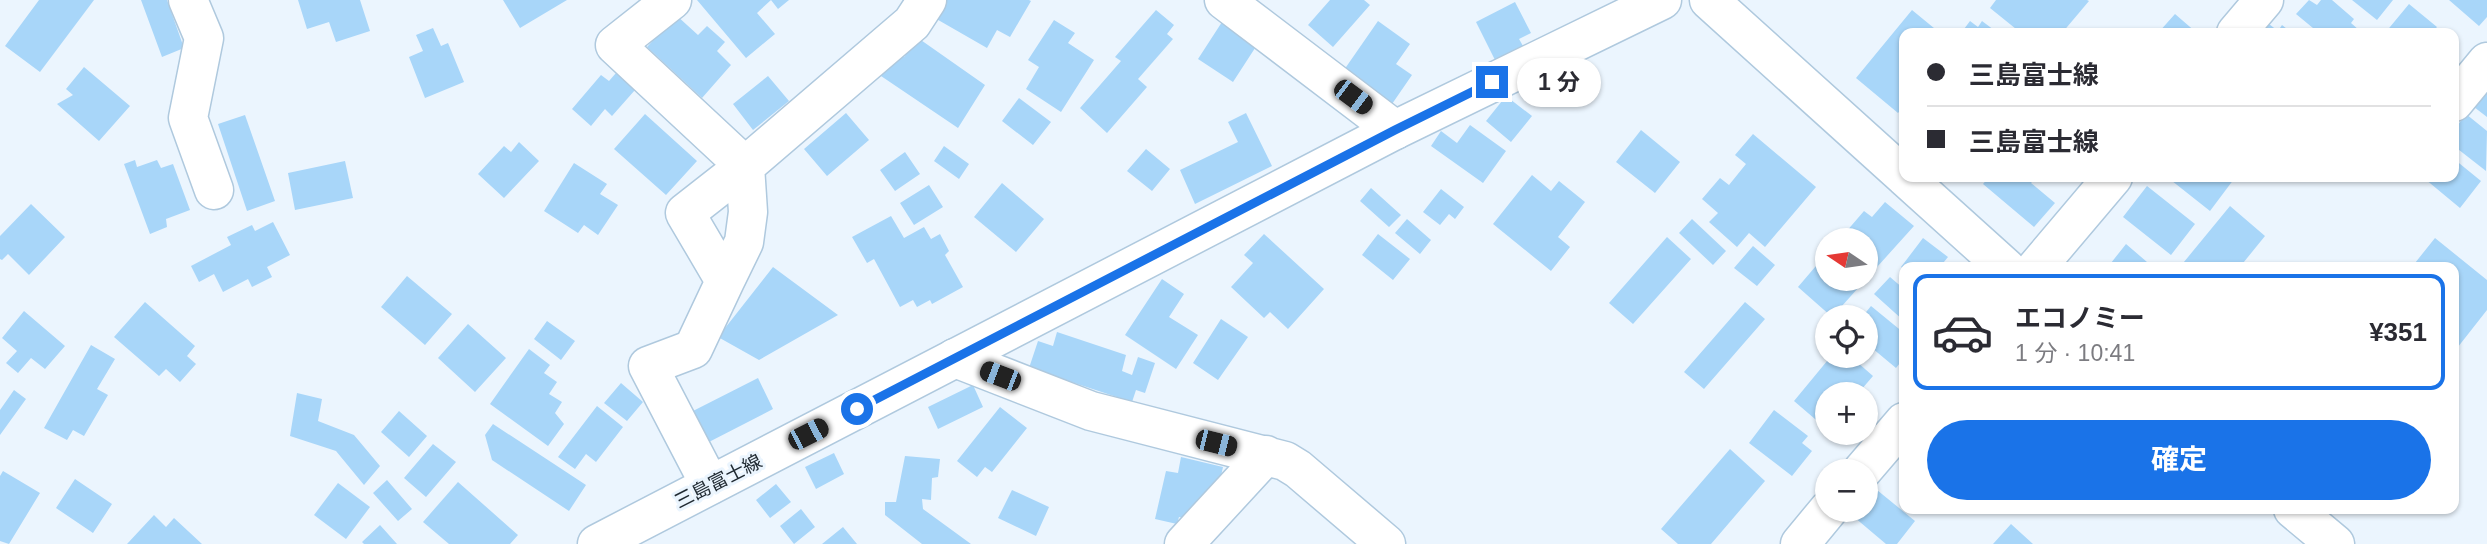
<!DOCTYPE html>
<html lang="ja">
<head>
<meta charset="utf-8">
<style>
  :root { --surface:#fff; --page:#f2f2f3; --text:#2b2b33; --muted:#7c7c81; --line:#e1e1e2; --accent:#1a73e8 }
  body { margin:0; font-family:Arial,"Noto Sans JP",sans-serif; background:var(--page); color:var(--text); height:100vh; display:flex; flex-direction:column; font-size:26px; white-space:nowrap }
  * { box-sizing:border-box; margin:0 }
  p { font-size:23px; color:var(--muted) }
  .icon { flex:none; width:38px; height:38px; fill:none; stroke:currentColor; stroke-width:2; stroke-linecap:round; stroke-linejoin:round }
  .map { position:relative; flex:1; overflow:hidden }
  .panel { position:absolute; left:1899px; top:262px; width:560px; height:252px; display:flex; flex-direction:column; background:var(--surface); border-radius:14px; box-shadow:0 2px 5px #0004 }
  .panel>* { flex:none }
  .hud { position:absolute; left:1899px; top:28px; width:560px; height:154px; border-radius:14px; box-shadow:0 2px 5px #0004; display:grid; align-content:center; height:154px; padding:0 28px; background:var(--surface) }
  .needle { width:46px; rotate:283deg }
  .controls { position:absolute; left:1815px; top:228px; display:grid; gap:14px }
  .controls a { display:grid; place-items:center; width:63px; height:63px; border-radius:50%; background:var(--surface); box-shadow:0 2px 5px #0004; font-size:35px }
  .end { position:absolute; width:32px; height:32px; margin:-16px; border:9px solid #1a73e8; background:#fff; box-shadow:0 0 0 4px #fff }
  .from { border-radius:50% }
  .bubble { position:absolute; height:49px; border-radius:24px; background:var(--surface); box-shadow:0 2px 5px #0004; font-size:23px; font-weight:700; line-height:49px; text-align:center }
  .car { position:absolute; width:21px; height:42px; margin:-21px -10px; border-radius:9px; box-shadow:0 0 5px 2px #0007; background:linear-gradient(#222 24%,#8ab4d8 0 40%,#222 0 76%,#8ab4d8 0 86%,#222 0) }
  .hud b { display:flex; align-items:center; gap:24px; height:66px; font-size:26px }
  .hud b+b { border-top:2px solid var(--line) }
  .hud i { width:18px; height:18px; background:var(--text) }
  ul { padding:12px 0 0; list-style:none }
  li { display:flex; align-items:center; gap:21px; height:116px; margin:0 14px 10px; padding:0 14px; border:4px solid transparent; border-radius:14px }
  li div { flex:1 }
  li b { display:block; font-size:26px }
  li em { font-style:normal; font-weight:700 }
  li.active { border-color:var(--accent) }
  li>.icon { width:63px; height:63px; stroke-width:1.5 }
  .primary-button { display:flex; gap:14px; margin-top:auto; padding:14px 28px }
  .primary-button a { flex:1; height:80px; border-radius:42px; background:var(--accent); color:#fff; font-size:28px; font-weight:700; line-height:80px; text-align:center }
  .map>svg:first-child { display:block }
</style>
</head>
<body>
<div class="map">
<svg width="2487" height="544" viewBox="0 0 2487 544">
  <rect width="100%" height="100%" fill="#ebf5fe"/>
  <path fill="#a8d6f9" d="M39,0H94L40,72L5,46Z
    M141,0H167L184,48L162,57Z
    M298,0H360L370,31L336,42L329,22L307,29Z
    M503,0H567L520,28Z
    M697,0H789L778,9L771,0L757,13L775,34L746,58Z
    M942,0H1029L1031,1L1010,37L997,30L987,48L933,17Z
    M1330,0H1364L1370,5L1333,47L1308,25Z
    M1996,0H2087L2089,1L2062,33H2021L1990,8Z
    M2309,0L2317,5L2321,0H2332L2354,19L2351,23L2359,30L2356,33H2319L2296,14Z
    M2352,0H2393L2377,20Z
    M2449,0H2487V17L2479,26Z
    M1515,2L1531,33L1519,39L1523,46L1495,60L1476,22Z
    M2409,4L2437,27L2432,33H2385Z
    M1156,10L1174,25L1167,34L1173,39L1138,79L1147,87L1107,133L1080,108L1121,61L1115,57Z
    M1912,10L1940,33H1904V106L1898,113L1856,78Z
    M2175,14L2197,33H2158Z
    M676,15L698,35L707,26L725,42L717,51L731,65L702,98L647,47Z
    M1054,20L1075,33L1068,43L1094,60L1061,112L1026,89L1039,67L1028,60Z
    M1378,21L1410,44L1396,64L1412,75L1392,104L1344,70Z
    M1970,21L1978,27L1982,21L1998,33H1961Z
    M1222,22L1257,45L1233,82L1198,59Z
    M2269,24L2278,31L2282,25L2292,33H2262Z
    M433,28L441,46L448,43L464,82L425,98L409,57L423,51L416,35Z
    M918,38L985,85L958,128L881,76L893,52L904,57Z
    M84,67L130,106L99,141L57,104L73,95L66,89Z
    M616,73L635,90L612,116L605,109L591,126L572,109L601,75L609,81Z
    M768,76L789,101L753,130L733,104Z
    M2487,90V117L2474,107Z
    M1506,96L1532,116L1511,142L1486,121Z
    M1019,98L1051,122L1033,145L1002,121Z
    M846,113L869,140L827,176L804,149Z
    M1246,113L1272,166L1195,204L1180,170L1238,142L1228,122Z
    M645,114L697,161L666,195L614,149Z
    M2466,114L2487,131L2486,171L2454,146V130Z
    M245,115L275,201L247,211L218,124Z
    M1470,125L1506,151L1483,183L1431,146L1441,131L1457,143Z
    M1641,130L1680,162L1655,193L1616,162Z
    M1753,134L1816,187L1765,247L1749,233L1737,247L1709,222L1718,213L1702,199L1720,178L1729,185L1746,164L1735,155Z
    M519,142L539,161L504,198L478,174L504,146L511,152Z
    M944,146L969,164L959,179L934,161Z
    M1146,149L1170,169L1152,191L1127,171Z
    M905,152L920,174L895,191L880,170Z
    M2454,159L2481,181L2460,208L2425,179L2427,177H2454Z
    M135,160L137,167L157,160L161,168L173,164L190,210L166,219L167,227L150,234L124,164Z
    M345,161L353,198L295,210L288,173Z
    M574,163L607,184L600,194L618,205L598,235L584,225L578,233L544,211Z
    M1532,175L1551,191L1559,181L1585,202L1558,237L1570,247L1551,271L1493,224Z
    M1989,177H2036L2031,183L2055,203L2034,227L1983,184Z
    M2167,177H2231L2234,179L2210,211Z
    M1002,183L1044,219L1016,252L974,217Z
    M929,185L943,207L914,225L900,203Z
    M2147,186L2195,224L2171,255L2123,217Z
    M1371,188L1401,215L1389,227L1360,201Z
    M1441,189L1464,207L1455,219L1449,214L1440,225L1423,212Z
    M1885,202L1914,226L1832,317L1798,287L1827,253V278H1866V240H1839L1864,211L1872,217Z
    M31,204L65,237L29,275L8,254L2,260L0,259V236Z
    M2230,206L2265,236L2239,268H2179Z
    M891,216L904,238L924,227L931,239L940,234L949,251L945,255L963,287L932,304L930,300L917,307L913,300L900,307L874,259L867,263L852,237Z
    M1407,219L1431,240L1420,254L1395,233Z
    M1692,219L1726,251L1713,265L1679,233Z
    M273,222L290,255L267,267L272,277L252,287L248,279L223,292L214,274L199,282L191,266L231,245L227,237L252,225L255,231Z
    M1264,234L1324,289L1288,329L1270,312L1264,318L1231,287L1253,263L1244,255Z
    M1378,234L1410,259L1393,280L1362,255Z
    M1667,237L1691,259L1633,324L1609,303Z
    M1923,238L1948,257L1939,268L1904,269L1901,267Z
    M2435,238L2487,280V310L2454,352V268H2411Z
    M2126,244L2154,268H2107Z
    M1753,246L1775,265L1757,286L1734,268Z
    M773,267L838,315L759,360L718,337Z
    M407,276L452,314L425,345L381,307Z
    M1890,277L1904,289V321L1874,294Z
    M1162,279L1184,294L1169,317L1198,335L1176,369L1125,335Z
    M145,302L195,346L187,356L196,364L180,382L166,369L159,376L114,337Z
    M1745,302L1765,319L1704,389L1684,372Z
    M1871,306L1904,333V358L1896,368L1866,343V317H1862Z
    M24,311L65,346L45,369L31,358L18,373L6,363L17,351L2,338Z
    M1221,319L1248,337L1218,380L1193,363Z
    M547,321L575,341L561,360L534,339Z
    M468,324L506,358L475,392L438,358Z
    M1057,332L1126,355L1122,371L1132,375L1138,357L1155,363L1145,393L1136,390L1132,402L1029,368L1038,341L1053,346Z
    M91,345L115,359L97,389L108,395L84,436L73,430L67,440L44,428Z
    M529,349L550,365L544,373L557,382L549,394L562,402L555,413L564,424L548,446L490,404Z
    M1832,355H1849L1873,376L1861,390L1855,386L1849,394H1827V419L1822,425L1794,401Z
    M758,378L773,409L707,443L691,412Z
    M621,383L643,402L627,421L604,403Z
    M973,385L983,407L938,429L928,407Z
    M14,390L26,399L0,435V410Z
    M297,393L322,399L318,421L354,435L380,466L364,485L336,451L290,436Z
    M597,406L623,427L596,462L586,454L575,469L558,457Z
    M1000,407L1027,428L992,472L985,467L977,477L957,461Z
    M1774,410L1808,436L1802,443L1812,451L1792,476L1749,443Z
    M399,411L427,436L409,457L381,432Z
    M493,424L586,485L569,511L492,460L485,435Z
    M433,444L456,462L426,497L404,478Z
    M1730,449L1765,481L1711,544H1678L1661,529Z
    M834,453L844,474L816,489L805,467Z
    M905,456L940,459L938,477L932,478L931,500L922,499L923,509L971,544H922L885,515V502H896Z
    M1181,457L1223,467L1215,503L1199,499L1194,520L1179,517L1177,524L1155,519L1166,471L1178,473Z
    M3,471L40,493L9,544L0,541V476Z
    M75,479L112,504L93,533L56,508Z
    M387,480L412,509L398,521L373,493Z
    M458,482L518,535L510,544H449L423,522Z
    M338,483L370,507L346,539L314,515Z
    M776,484L791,502L770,518L756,500Z
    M1012,490L1049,507L1036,536L998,518Z
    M1877,490L1915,521L1897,544H1886L1854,517L1860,509H1866V503Z
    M801,509L815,527L794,544L780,526Z
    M154,515L166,527L174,518L202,544H127Z
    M2011,524L2033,544H1993Z
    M380,525L397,544H364L362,542Z
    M843,527L857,544H822Z"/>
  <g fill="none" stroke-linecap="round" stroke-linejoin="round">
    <defs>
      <path id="street" d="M188,0L204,38L188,118L214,190
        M672,0L615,45L745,166L685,213L725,281L693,349L648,366L710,485
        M1224,0L1395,130
        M2236,33L2264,0
        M2454,102L2487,62
        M2036,268L2113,177
        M725,281L744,242L748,212L745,166L912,23L927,0
        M955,358L1091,411L1285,461L1298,469L1386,544
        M1862,471L1904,422
        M1184,544L1266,455
        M1800,544L1829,509"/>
      <path id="secondary" d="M1709,0L1904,176
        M1905,177L2006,268
        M2293,509L2335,544"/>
      <path id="primary" d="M597,544L1395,130L1662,0"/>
    </defs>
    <use href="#street" stroke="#afc9de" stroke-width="41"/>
    <use href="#secondary" stroke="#afc9de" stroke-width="41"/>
    <use href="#primary" stroke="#afc9de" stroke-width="41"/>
    <use href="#street" stroke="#fff" stroke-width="38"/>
    <use href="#secondary" stroke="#fff" stroke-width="38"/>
    <use href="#primary" stroke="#fff" stroke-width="38"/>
  </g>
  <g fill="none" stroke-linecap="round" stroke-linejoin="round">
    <path stroke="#1a73e8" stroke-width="9" d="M857,409L1395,130L1492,82"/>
  </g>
  <g text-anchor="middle" stroke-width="6" stroke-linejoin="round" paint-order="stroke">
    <g font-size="19" fill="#202a32" stroke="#ebf5fe">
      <text transform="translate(718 481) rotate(-27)" y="7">三島富士線</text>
    </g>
  </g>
</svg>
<div class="controls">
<a><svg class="needle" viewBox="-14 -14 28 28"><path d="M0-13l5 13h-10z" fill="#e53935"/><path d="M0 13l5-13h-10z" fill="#7c7c81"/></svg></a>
<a><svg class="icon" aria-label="locate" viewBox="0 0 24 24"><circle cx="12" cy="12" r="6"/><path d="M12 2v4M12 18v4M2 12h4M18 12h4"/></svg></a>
<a>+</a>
<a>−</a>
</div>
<i class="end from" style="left:857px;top:409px"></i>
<i class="end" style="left:1492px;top:82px"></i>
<div class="bubble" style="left:1517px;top:58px;width:84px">1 分</div>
<i class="car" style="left:1353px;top:97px;rotate:127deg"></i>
<i class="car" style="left:1000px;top:376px;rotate:291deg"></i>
<i class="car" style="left:808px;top:434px;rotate:63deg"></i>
<i class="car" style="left:1216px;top:443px;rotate:104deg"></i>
<div class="hud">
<b><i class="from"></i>三島富士線</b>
<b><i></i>三島富士線</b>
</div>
<section class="panel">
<ul>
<li class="active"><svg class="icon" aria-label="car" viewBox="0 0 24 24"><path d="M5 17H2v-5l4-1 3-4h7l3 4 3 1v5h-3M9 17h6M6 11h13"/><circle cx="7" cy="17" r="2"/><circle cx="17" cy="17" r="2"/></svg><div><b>エコノミー</b><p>1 分 · 10:41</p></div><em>¥351</em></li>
</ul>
<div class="primary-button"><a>確定</a></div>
</section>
</div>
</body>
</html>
